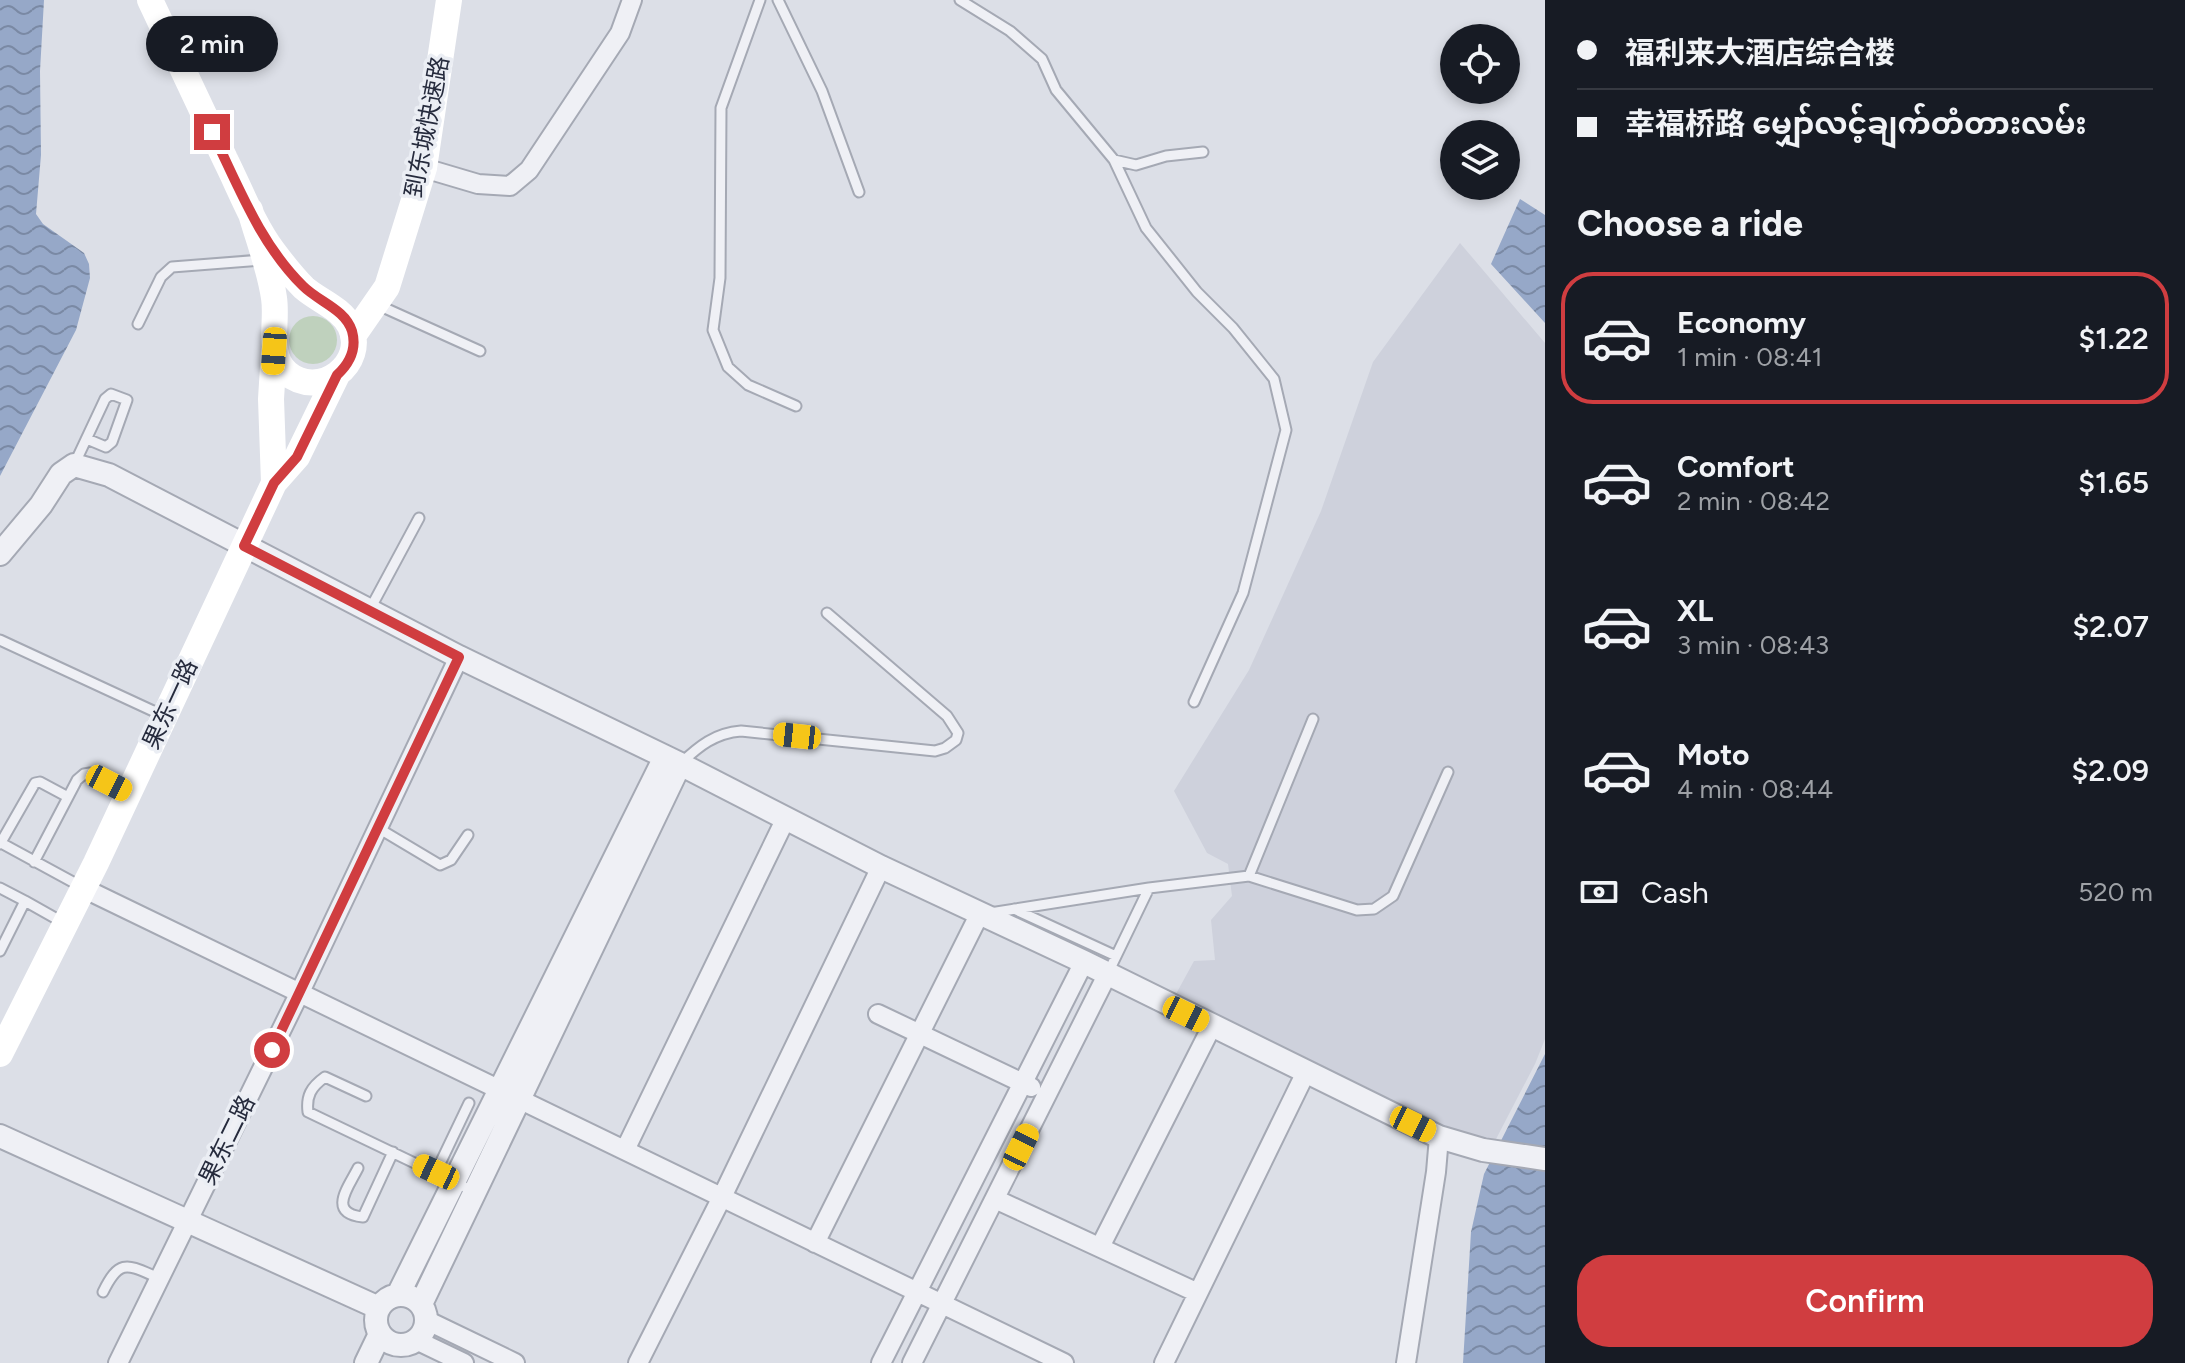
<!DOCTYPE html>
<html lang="en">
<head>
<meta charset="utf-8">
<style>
  :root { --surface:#171b24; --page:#20242c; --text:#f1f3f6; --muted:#9ea1a6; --line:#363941; --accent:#d03d40 }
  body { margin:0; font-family:Figtree,"Noto Sans SC","Noto Sans Myanmar",sans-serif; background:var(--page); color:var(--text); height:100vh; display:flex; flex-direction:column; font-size:30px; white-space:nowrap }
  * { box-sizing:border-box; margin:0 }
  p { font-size:26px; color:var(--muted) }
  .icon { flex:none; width:44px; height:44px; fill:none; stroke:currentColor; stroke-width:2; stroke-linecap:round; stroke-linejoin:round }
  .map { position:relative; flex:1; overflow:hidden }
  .panel { display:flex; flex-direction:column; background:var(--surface); width:640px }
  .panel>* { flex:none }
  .hud { display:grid; align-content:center; height:176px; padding:0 32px; background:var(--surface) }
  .tools { position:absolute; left:1440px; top:24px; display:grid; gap:16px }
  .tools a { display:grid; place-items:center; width:80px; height:80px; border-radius:50%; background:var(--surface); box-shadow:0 4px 12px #0003; font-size:40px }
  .end { position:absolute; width:36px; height:36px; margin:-18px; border:10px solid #d03d40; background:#fff; box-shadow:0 0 0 4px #fff }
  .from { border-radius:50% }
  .bubble { position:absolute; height:56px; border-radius:28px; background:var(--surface); box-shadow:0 4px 12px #0003; font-size:26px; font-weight:600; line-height:56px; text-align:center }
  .car { position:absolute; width:24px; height:48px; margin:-24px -12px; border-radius:10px; box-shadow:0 0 6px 2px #0007; background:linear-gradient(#f5c518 24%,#345 0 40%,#f5c518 0 76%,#345 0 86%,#f5c518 0) }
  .hud b { display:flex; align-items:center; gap:28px; height:76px; font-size:30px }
  .hud b+b { border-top:2px solid var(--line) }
  .hud i { width:20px; height:20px; background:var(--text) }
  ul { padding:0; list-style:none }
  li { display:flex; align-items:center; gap:24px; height:132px; margin:0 16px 12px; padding:0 16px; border:4px solid transparent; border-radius:32px }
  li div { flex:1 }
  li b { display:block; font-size:30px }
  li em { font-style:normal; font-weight:600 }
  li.on { border-color:var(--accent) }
  li>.icon { width:72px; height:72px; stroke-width:1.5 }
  h2 { padding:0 32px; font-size:36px; line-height:96px }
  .pay { display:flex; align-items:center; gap:20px; height:88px; padding:0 32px; font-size:30px }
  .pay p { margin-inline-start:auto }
  .primary-button { display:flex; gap:16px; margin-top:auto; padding:16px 32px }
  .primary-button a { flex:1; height:92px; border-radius:32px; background:var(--accent); color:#fff; font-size:32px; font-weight:600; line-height:92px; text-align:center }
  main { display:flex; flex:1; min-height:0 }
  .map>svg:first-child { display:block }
</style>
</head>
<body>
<main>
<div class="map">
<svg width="1545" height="1363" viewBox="0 0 1545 1363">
  <defs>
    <pattern id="water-waves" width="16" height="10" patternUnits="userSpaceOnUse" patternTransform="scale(2)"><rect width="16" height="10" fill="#96a8c8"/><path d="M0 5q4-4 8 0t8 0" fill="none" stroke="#7a89a4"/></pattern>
  </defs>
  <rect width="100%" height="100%" fill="#dcdfe7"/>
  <path fill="#ced1dc" d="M1460,243L1545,343V1039L1535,1064L1495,1141L1448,1127L1176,994L1194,961L1215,960L1211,920L1232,896L1228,864L1207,853L1174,791L1249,670L1321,511L1373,362Z"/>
  <path fill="#bfd1bd" d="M289 340a24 24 0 1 1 48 0a24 24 0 1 1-48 0Z"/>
  <path fill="url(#water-waves)" d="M0,0H44L40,71L41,155L36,214L43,224L84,253L89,264L90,278L76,330L0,476Z
    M1520,199L1545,215V323L1491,264Z
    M1545,1054V1363H1463L1471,1232L1484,1174Z"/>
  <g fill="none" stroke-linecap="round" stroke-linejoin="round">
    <defs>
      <path id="service" d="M760,0L721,108L720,278L713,330L728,367L748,385L796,406
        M778,0L822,91L859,192
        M960,0L1010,31L1042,59L1056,90L1114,160L1136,165L1166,156L1203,152
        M1114,160L1146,228L1197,292L1233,328L1274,379L1286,430L1243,593L1194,702
        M378,305L480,351
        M138,324L161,277L172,267L261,260
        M74,465L105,399L111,394L127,400L112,442L106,447L87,439
        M369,611L419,518
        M0,640L164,716
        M680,764C699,746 715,733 741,731L935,751L945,748L956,740L958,733L947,716L827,613
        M378,828L440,865L451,860L468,835
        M1,843L82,887
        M0,844L35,783L40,782L68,797
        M34,862L77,780L84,774L90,773L126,791
        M1249,876L1357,910L1374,909L1393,896L1448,772
        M0,888L25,901
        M1014,909L1116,956
        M990,913L1149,888L1249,876L1313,719
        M0,951L25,901L64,923
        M1107,975L1149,888
        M366,1096L325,1077C311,1087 306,1096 308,1112L475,1192
        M358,1168C348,1188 327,1213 363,1217L393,1152
        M436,1172L469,1103
        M103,1292C120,1257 128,1265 159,1278"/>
      <path id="minor" d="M424,168L478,184L510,186L529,170L620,33L632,0
        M83,888L1064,1363
        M878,1014L1031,1087
        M625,1150L786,818
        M995,1199L1198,1293
        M815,1243L979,915
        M1100,1247L1212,1026
        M426,1320L515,1363
        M416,1340L464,1363
        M118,1363L300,992L459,657
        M638,1363L722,1197L881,867
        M881,1363L1084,962
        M912,1363L1107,975
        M1164,1363L1306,1072
        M1406,1363L1436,1172L1439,1137"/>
      <path id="tertiary" d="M0,554L41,505L61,474L74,465L109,475L459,657L680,764L881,867L1084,962L1439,1137L1483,1150L1545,1159
        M0,1136L379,1308
        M398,1295L665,757
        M376 1320a25 25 0 1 1 50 0a25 25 0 1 1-50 0Z
        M421,1304L680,764
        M366,1363L380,1334"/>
    </defs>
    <use href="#service" stroke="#a5a9b4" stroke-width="13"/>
    <use href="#minor" stroke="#a5a9b4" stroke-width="22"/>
    <use href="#tertiary" stroke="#a5a9b4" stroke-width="26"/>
    <use href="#service" stroke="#eff0f5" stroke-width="9"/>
    <use href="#minor" stroke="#eff0f5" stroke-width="18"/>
    <use href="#tertiary" stroke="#eff0f5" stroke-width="22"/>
    <path stroke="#fff" stroke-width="26" d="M150,0C175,53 200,106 225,159C240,189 253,224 273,251C282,263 293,277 304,288C319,301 341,308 350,326C368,364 319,400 287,373C266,354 278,323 274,298C270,269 258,239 250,210
      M353,336L387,287L424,168L449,0
      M274,483L271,399L274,351
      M0,1054L96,863L274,483L297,457L337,375"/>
  </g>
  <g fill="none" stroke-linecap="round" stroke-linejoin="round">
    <path stroke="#d03d40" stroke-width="10" d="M212,132C238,185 260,244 303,286C319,302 345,309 352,331C357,349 349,364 337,375L297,457L274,483L244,546L459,657L272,1050"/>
  </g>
  <g text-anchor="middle" stroke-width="7" stroke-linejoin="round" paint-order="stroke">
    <g font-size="24" fill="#262b3d" stroke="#ebeef4">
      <text transform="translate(427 127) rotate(-79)" y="8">到东城快速路</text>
      <text transform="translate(170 704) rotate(-65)" y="8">果东一路</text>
      <text transform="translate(227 1140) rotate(-64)" y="8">果东二路</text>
    </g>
  </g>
</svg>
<div class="tools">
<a><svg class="icon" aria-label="locate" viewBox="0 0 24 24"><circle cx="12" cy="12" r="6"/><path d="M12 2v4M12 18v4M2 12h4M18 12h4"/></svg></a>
<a><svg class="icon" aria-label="layers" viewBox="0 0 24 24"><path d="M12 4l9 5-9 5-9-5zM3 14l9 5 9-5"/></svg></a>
</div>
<i class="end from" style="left:272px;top:1050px"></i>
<i class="end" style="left:212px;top:132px"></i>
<div class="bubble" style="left:146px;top:16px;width:132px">2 min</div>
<i class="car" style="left:274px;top:351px;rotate:184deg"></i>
<i class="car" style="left:797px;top:736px;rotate:276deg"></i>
<i class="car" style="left:109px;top:783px;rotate:117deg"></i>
<i class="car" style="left:1186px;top:1014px;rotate:116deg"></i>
<i class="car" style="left:1413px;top:1124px;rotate:116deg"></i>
<i class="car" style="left:1021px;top:1147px;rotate:26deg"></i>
<i class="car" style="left:436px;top:1172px;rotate:295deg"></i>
</div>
<section class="panel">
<div class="hud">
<b><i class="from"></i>福利来大酒店综合楼</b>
<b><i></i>幸福桥路 မျှော်လင့်ချက်တံတားလမ်း</b>
</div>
<h2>Choose a ride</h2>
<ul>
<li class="on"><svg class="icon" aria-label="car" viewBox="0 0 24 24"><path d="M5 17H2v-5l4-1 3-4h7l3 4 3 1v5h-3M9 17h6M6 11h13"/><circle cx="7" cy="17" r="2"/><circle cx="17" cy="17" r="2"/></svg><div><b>Economy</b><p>1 min · 08:41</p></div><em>$1.22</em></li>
<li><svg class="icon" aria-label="car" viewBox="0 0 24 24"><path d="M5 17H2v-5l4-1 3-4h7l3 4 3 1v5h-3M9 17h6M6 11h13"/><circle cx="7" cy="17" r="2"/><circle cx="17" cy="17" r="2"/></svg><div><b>Comfort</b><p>2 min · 08:42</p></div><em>$1.65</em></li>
<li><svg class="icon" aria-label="car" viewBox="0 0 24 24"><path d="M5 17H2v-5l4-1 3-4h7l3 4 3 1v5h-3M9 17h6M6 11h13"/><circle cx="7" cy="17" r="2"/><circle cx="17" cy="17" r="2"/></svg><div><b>XL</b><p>3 min · 08:43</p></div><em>$2.07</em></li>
<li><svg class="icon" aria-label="car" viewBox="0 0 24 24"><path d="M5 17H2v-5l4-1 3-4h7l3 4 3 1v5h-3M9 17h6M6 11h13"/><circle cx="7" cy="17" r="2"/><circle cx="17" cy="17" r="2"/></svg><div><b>Moto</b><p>4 min · 08:44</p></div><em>$2.09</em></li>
</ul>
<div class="pay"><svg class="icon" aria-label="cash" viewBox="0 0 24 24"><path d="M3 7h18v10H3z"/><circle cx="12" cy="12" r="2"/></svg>Cash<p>520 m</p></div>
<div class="primary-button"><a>Confirm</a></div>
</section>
</main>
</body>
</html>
